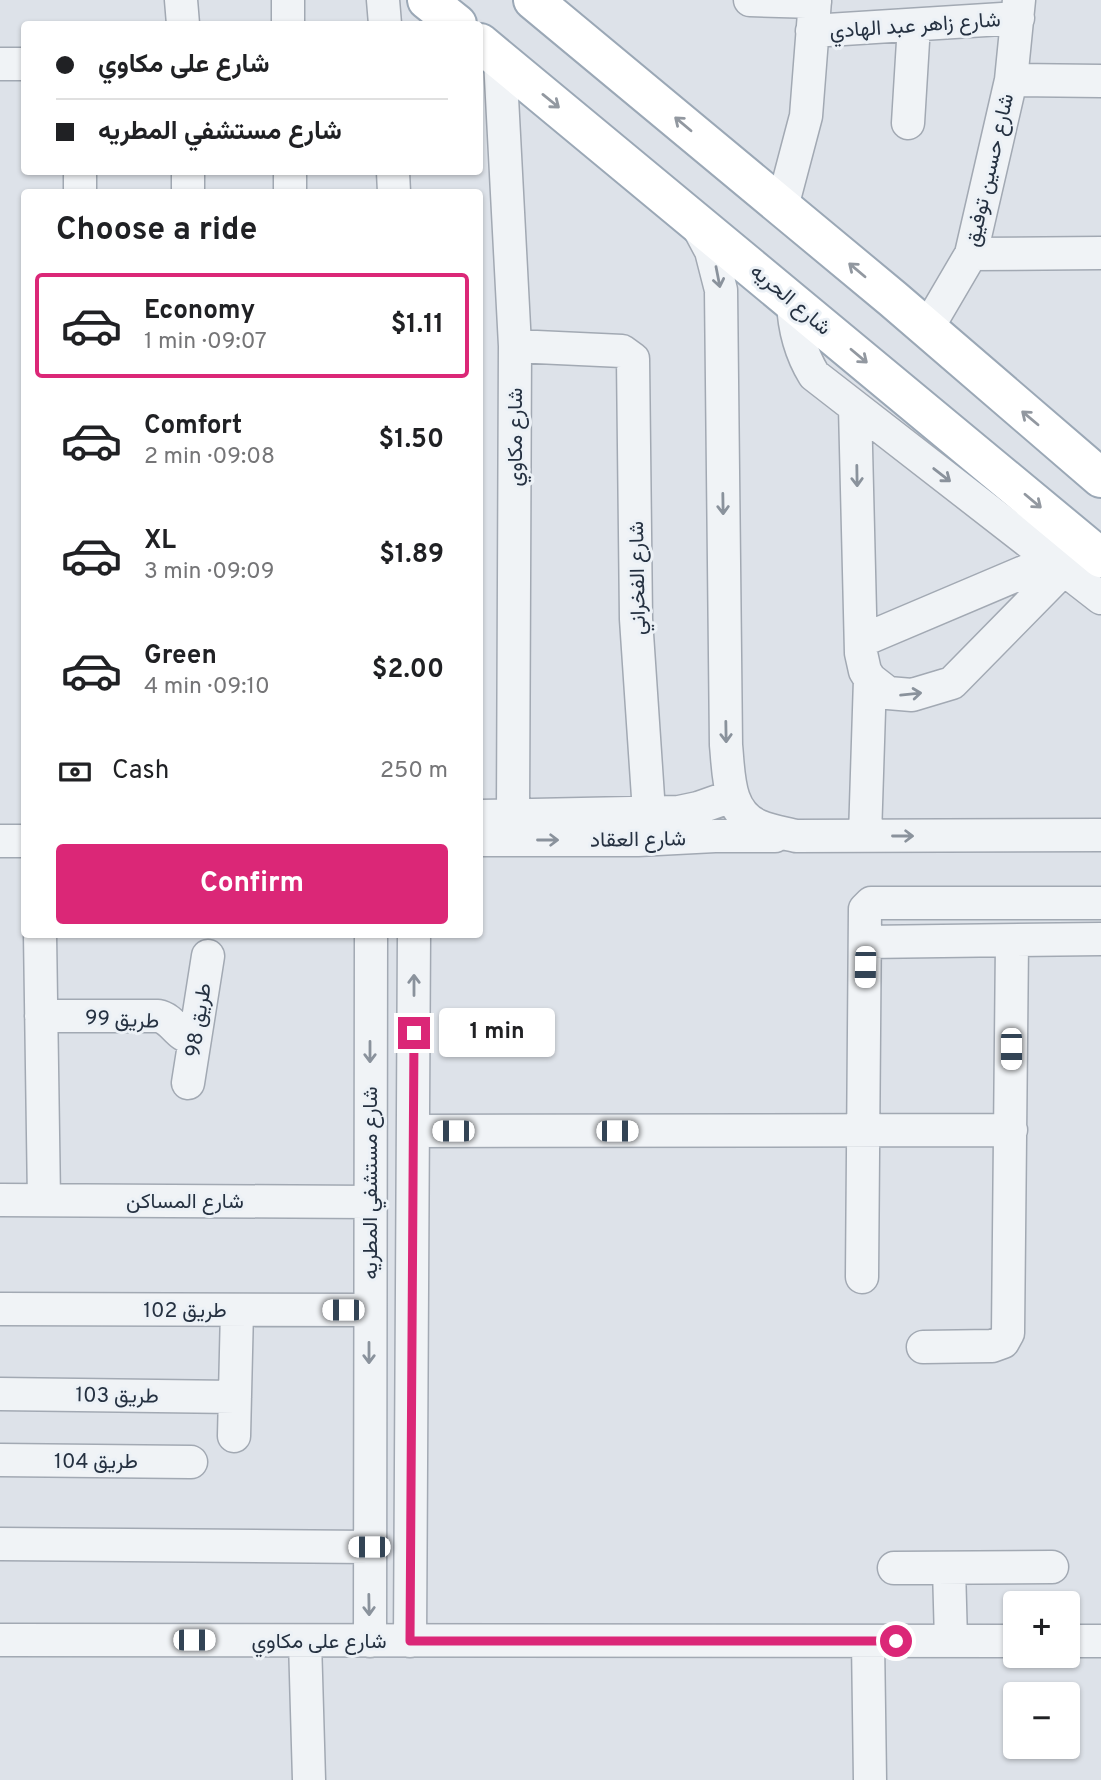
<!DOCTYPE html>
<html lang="en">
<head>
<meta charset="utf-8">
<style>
  :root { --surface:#fff; --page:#f6f6f6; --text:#202124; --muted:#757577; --line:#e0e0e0; --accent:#db2777 }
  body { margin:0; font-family:Overpass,Vazirmatn,sans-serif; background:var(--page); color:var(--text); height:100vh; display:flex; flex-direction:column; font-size:26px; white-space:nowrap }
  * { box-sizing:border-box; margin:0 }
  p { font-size:23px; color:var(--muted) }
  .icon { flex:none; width:38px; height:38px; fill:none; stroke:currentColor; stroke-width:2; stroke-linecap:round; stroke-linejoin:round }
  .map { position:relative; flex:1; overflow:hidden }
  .details { position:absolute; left:21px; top:189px; width:462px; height:749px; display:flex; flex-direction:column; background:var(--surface); border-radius:7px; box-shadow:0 2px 5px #0004 }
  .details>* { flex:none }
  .hud { position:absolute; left:21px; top:21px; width:462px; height:154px; border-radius:7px; box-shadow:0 2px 5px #0004; display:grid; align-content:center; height:154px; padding:0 35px; background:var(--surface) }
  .buttons { position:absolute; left:1003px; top:1591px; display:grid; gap:14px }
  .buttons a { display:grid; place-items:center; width:77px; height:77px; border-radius:7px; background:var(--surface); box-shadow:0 2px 5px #0004; font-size:35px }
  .end { position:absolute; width:32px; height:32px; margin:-16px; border:9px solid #db2777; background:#fff; box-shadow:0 0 0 4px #fff }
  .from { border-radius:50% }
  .bubble { position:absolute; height:49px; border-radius:7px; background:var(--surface); box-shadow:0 2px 5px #0004; font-size:23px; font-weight:700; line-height:49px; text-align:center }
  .car { position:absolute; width:21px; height:42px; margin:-21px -10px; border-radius:9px; box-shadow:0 0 5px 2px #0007; background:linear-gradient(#fff 24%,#345 0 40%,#fff 0 76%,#345 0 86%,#fff 0) }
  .hud b { display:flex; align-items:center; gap:24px; height:66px; font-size:26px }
  .hud b+b { border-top:2px solid var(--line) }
  .hud i { width:18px; height:18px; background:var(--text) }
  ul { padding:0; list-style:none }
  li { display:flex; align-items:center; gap:21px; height:105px; margin:0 14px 10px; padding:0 21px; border:4px solid transparent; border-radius:7px }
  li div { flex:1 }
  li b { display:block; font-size:26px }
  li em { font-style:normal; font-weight:700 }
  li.on { border-color:var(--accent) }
  li>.icon { width:63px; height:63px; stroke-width:1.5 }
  h2 { padding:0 35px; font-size:32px; line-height:84px }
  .pay { display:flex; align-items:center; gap:18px; height:77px; padding:0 35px; font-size:26px }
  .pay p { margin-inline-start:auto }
  .cta { display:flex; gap:14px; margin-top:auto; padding:14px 35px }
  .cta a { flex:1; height:80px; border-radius:7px; background:var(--accent); color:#fff; font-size:28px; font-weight:700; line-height:80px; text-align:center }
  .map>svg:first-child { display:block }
</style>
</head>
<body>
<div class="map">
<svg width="1101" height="1780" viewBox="0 0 1101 1780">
  <rect width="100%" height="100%" fill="#dde2e9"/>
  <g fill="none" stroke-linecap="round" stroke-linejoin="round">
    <defs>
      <path id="minor" d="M181,0L183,24
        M288,0V24
        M383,0L385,24
        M750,0L815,2
        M812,31L1018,18
        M500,59L515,346L513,815
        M0,64H24
        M1011,80L1101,81
        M908,123L914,25
        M188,172V192
        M290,172V192
        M393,172L394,192
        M80,192V172
        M782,207L806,116L815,0
        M697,225L711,251L721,290L726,745C729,774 727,813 759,826C770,831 784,833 796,836L1101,835
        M971,254L1101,253
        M793,302C794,329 800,352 814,375L1101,598
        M927,329L971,254L1011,80L1019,0
        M515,346L622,351L633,359L636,619L649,812
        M855,407L861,653L865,671L870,679L888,693L912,695L952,683L1064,569
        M861,641L1052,560
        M480,816L679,812L698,808L732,796
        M865,836L870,679
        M480,840H638L715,836H775
        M0,841H24
        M40,934L44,1200
        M866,942L1101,939
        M41,1016H158C174,1019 177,1037 195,1039
        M188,1083L208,956
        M413,1131L1011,1130
        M0,1200L370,1202
        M862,1277L865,909L871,903H1101
        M0,1309L370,1310
        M923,1347L992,1346L1003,1342L1008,1333L1012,942
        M0,1394L235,1397
        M234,1436L237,1310
        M0,1460L191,1462
        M0,1544L369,1547
        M894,1568L1052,1567
        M949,1568L951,1641
        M0,1640L1015,1641
        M305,1641L309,1780
        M370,1641L371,934
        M410,1641L414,934
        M868,1641L870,1780
        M1068,1641H1101"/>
      <path id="major" d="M427,0L457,24
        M533,0L893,299L1101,478
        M480,43L1101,558"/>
    </defs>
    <use href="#minor" stroke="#a2a9b3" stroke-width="35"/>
    <use href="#major" stroke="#9ba8b6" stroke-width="42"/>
    <use href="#minor" stroke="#f0f3f6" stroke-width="32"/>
    <use href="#major" stroke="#fff" stroke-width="38"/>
  </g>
  <defs><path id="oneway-shaft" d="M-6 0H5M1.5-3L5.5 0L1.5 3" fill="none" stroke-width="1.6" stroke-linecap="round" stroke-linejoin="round" transform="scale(1.75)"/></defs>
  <g stroke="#9298a0">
    <use href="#oneway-shaft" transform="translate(551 101) rotate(39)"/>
    <use href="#oneway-shaft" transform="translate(683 124) rotate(-140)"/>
    <use href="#oneway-shaft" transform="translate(857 270) rotate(-140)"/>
    <use href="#oneway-shaft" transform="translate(859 356) rotate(40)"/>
    <use href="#oneway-shaft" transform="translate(1030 418) rotate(-140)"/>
    <use href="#oneway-shaft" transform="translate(1033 501) rotate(40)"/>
  </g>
  <g stroke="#8a929c">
    <use href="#oneway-shaft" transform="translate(718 277) rotate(79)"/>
    <use href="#oneway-shaft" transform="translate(942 475) rotate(38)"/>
    <use href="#oneway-shaft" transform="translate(857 476) rotate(89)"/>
    <use href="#oneway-shaft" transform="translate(723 504) rotate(89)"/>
    <use href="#oneway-shaft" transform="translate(911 694) rotate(-6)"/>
    <use href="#oneway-shaft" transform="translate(726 732) rotate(89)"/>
    <use href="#oneway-shaft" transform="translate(903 836)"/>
    <use href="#oneway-shaft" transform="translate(548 840)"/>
    <use href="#oneway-shaft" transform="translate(414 985) rotate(-90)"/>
    <use href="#oneway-shaft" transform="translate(370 1052) rotate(90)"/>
    <use href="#oneway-shaft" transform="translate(369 1353) rotate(90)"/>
    <use href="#oneway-shaft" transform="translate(369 1605) rotate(89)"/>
  </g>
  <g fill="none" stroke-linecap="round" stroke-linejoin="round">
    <path stroke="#db2777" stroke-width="9" d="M414,1033L410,1641H896"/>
  </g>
  <g text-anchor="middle" stroke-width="6" stroke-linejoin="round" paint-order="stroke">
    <g font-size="21" fill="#253141" stroke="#ecf1f6">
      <text transform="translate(915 25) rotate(-4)" y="7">شارع زاهر عبد الهادي</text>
      <text transform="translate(989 170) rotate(-77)" y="7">شارع حسين توفيق</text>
      <text transform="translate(791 299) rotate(40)" y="7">شارع الحريه</text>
      <text transform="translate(515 437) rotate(-90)" y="7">شارع مكاوي</text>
      <text transform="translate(637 578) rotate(-91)" y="7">شارع الفخراني</text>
      <text transform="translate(638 839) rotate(-1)" y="7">شارع العقاد</text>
      <text transform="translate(122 1019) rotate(3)" y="7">طريق 99</text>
      <text transform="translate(198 1020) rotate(-81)" y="7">طريق 98</text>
      <text transform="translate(370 1183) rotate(-90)" y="7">شارع مستشفي المطريه</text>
      <text x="185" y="1208">شارع المساكن</text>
      <text x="185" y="1317">طريق 102</text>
      <text transform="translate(117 1395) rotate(1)" y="7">طريق 103</text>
      <text x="96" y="1468">طريق 104</text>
      <text x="319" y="1648">شارع على مكاوي</text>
    </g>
  </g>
</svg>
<div class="buttons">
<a>+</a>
<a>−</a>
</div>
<i class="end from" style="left:896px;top:1641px"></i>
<i class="end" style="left:414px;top:1033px"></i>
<div class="bubble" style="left:439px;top:1008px;width:116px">1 min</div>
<i class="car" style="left:865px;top:967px;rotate:181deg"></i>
<i class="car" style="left:1011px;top:1049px;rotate:180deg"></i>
<i class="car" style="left:453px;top:1131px;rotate:270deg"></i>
<i class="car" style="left:617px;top:1131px;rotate:90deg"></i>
<i class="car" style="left:343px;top:1310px;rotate:270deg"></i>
<i class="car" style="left:369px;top:1547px;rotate:270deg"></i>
<i class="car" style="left:194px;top:1640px;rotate:90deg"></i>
<div class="hud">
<b><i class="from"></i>شارع على مكاوي</b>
<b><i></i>شارع مستشفي المطريه</b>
</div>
<section class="details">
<h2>Choose a ride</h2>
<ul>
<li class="on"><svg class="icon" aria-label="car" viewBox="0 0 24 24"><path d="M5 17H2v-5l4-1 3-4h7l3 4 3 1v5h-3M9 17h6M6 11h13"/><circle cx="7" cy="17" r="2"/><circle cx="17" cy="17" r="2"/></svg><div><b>Economy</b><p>1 min · 09:07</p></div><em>$1.11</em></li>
<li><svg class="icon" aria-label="car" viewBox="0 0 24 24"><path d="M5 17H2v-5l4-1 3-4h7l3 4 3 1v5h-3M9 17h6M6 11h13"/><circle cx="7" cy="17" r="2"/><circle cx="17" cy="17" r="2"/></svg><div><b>Comfort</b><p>2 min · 09:08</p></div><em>$1.50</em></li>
<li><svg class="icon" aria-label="car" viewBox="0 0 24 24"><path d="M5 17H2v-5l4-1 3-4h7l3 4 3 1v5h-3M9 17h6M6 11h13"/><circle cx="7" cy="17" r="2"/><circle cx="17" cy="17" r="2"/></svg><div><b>XL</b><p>3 min · 09:09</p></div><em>$1.89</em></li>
<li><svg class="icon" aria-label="car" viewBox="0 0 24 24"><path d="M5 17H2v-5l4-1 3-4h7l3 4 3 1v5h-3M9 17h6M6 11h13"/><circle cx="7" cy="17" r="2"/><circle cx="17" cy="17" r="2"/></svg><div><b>Green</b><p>4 min · 09:10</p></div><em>$2.00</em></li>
</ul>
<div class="pay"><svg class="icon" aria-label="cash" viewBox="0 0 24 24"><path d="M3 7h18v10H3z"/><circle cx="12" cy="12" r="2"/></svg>Cash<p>250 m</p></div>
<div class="cta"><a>Confirm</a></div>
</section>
</div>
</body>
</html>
